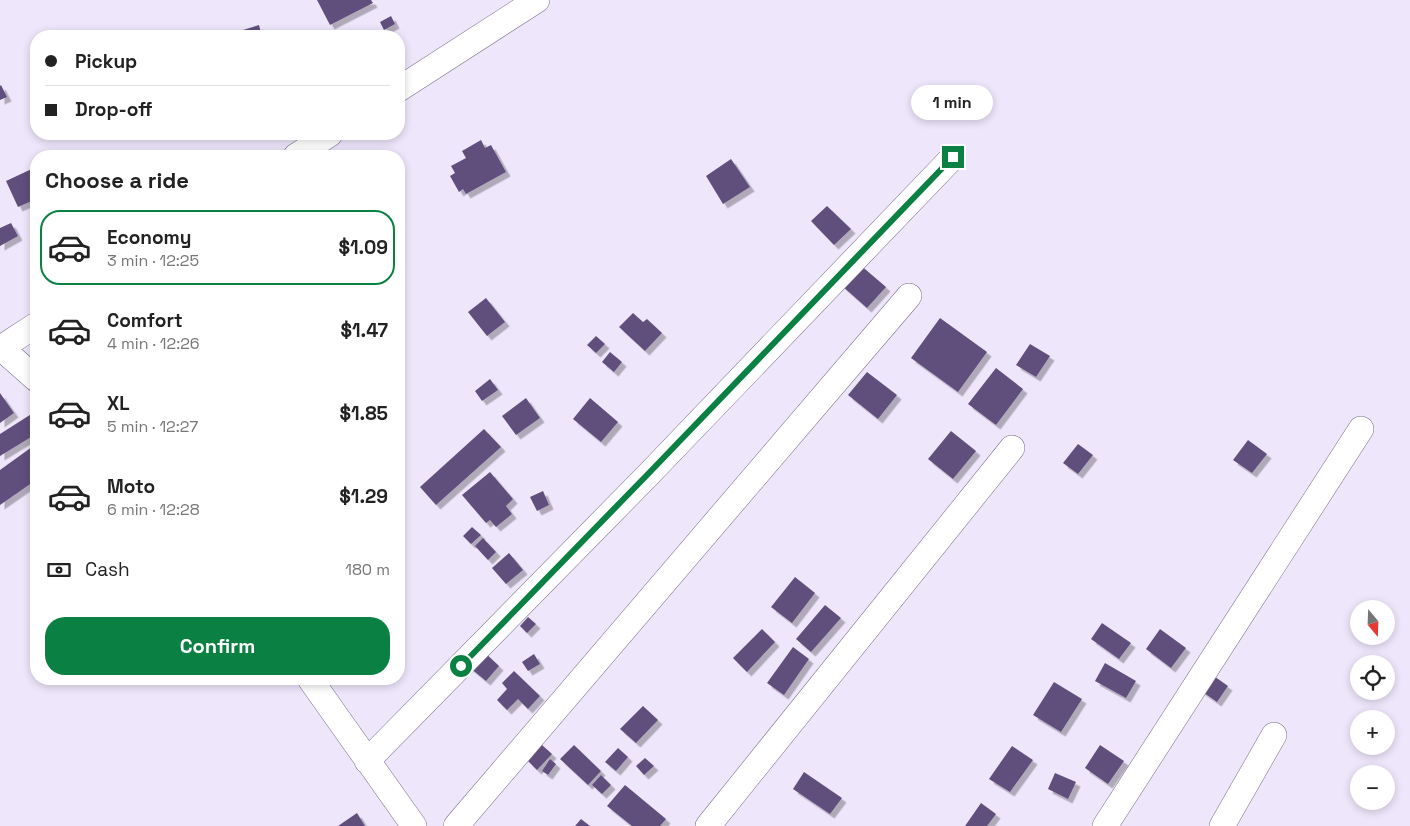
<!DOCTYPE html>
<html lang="en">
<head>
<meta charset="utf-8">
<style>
  :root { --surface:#fff; --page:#f6f6f6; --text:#222; --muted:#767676; --line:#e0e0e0; --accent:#0b8043 }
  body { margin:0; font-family:"Space Grotesk",sans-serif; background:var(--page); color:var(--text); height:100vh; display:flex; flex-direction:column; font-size:19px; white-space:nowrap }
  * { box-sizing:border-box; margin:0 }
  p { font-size:16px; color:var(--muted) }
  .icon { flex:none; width:28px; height:28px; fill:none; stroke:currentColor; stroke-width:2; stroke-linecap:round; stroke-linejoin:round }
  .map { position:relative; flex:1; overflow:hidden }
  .side { position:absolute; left:30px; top:150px; width:375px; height:535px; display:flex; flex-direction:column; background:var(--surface); border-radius:20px; box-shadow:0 2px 8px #0003 }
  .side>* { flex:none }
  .banner { position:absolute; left:30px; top:30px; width:375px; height:110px; border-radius:20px; box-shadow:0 2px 8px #0003; display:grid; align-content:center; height:110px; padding:0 15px; background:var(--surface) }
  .needle { width:32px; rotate:161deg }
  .controls { position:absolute; left:1350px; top:600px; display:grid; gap:10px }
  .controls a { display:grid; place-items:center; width:45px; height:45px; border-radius:50%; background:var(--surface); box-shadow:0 2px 8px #0003; font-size:25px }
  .end { position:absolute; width:22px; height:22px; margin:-11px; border:6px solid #0b8043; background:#fff; box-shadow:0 0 0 2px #fff }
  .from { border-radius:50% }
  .bubble { position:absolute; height:35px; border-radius:18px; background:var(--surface); box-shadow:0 2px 8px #0003; font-size:16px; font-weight:600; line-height:35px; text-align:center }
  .banner b { display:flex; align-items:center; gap:18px; height:48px; font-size:19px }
  .banner b+b { border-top:1px solid var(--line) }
  .banner i { width:12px; height:12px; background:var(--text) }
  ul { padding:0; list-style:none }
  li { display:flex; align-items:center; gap:15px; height:75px; margin:0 10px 8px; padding:0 5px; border:2px solid transparent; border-radius:20px }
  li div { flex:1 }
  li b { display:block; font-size:19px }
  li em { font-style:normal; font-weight:600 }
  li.current { border-color:var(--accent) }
  li>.icon { width:45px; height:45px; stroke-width:1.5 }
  h2 { padding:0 15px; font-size:22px; line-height:60px }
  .pay { display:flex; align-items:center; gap:12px; height:55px; padding:0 15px; font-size:19px }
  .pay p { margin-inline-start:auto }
  .cta { display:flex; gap:10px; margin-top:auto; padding:10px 15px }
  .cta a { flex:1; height:58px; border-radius:20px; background:var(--accent); color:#fff; font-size:20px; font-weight:600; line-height:58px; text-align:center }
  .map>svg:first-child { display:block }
</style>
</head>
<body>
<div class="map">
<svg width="1410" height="826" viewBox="0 0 1410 826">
  <defs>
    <filter id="shadow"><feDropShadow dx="4.5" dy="4.5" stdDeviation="0" flood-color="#0004"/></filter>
  </defs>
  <rect width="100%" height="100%" fill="#eee6fb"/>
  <path fill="#60507d" filter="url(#shadow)" d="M317,0H371L373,3L330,25Z
    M391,16L395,24L384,30L380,22Z
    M259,25L261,33L251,36H244L243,30Z
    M1,85L7,97L0,100V86Z
    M481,140L485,148L491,145L506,172L466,194L463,189L459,192L450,176L455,173L451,166L466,158L462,151Z
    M731,159L750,187L723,204L706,176Z
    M36,167V199L18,207L6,181Z
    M827,206L851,229L834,245L811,221Z
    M11,223L18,236L0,246V228Z
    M859,264L886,287L867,308L841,285Z
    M486,298L505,322L487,336L468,312Z
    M633,313L643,322L647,319L662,333L645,351L619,327Z
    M940,318L987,352L958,392L911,358Z
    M596,336L605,344L596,353L587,345Z
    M1030,344L1050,356L1036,377L1016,365Z
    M610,352L622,362L614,372L602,362Z
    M996,368L1023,389L996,425L968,404Z
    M867,372L897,395L878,419L848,395Z
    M490,379L498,390L482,401L475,391Z
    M0,393L14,413L0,423Z
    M526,398L540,418L516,435L502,416Z
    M590,398L618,422L601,442L573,419Z
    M33,413L36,417V434L0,456V434Z
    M484,429L501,447L436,505L420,487Z
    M951,431L976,451L953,479L928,459Z
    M1248,440L1267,454L1252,473L1233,460Z
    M36,444V480L0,505V470Z
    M1078,444L1093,455L1078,474L1063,463Z
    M490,472L513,499L506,506L512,514L496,527L490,520L486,523L462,495Z
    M543,491L549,505L537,511L530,497Z
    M472,527L481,535L471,544L463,536Z
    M483,538L496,552L488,560L475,546Z
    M509,553L523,570L506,584L492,568Z
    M795,577L815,593L792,623L771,607Z
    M825,605L841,618L811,652L796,639Z
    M528,617L536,624L527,633L520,626Z
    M1102,623L1131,643L1119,659L1091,639Z
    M762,629L775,642L747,672L733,658Z
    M1160,629L1186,648L1171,668L1146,649Z
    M793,647L809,659L784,695L767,683Z
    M483,651L499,666L486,681L469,667Z
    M534,654L540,664L528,671L522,662Z
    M1105,663L1136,681L1126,698L1095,681Z
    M514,671L540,696L528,709L518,699L507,710L497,700L507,689L502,683Z
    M1211,674L1228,686L1217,702L1200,690Z
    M1054,682L1082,699L1061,732L1033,715Z
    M643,706L658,720L636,743L620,729Z
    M542,745L552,754L537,770L528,761Z
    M574,745L601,771L588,785L560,759Z
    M1100,745L1124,761L1108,784L1085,768Z
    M1012,746L1033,760L1010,792L989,779Z
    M618,748L628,757L616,771L605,762Z
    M645,758L654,766L644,775L636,766Z
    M550,759L556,764L548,775L542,771Z
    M804,772L842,798L830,814L793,789Z
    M1055,773L1076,782L1068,799L1048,789Z
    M601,775L611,785L602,794L592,785Z
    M625,785L666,819L660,826H632L607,806Z
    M981,803L996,814L987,826H965Z
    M357,813L365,826H338Z
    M581,819L590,826H575Z"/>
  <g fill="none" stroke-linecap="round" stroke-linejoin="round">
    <defs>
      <path id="minor" d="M399,89L537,0
        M296,156L330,134
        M0,347L36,379
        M1,348L36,325
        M310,679L414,826
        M367,761L649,474L953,157
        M456,826L909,296
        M708,826L1012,448
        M1105,826L1361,429
        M1222,826L1274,735"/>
    </defs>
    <use href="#minor" stroke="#7a6f8d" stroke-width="26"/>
    <use href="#minor" stroke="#fff" stroke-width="25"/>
  </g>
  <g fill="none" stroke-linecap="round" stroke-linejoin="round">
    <path stroke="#0b8043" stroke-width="6" d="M461,666L648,474L953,157"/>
  </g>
</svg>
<div class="controls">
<a><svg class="needle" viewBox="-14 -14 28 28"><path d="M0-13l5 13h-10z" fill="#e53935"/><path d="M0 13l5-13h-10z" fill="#767676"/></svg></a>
<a><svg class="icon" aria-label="locate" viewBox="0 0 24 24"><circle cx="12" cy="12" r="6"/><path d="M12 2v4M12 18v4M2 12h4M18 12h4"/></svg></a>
<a>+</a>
<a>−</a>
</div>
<i class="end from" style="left:461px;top:666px"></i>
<i class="end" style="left:953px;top:157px"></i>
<div class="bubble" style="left:911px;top:85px;width:82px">1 min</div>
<div class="banner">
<b><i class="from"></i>Pickup</b>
<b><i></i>Drop-off</b>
</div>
<section class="side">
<h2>Choose a ride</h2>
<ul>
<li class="current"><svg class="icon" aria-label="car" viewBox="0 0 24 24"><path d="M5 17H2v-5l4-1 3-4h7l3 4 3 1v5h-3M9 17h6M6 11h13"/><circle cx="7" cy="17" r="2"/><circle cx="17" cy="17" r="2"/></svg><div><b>Economy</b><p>3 min · 12:25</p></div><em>$1.09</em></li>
<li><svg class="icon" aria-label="car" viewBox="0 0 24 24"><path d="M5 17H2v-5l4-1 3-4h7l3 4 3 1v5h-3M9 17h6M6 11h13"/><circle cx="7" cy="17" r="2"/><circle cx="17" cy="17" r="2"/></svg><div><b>Comfort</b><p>4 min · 12:26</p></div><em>$1.47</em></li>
<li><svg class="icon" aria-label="car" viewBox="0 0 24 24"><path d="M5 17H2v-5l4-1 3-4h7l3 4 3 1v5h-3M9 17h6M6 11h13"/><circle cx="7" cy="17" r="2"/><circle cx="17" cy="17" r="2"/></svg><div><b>XL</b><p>5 min · 12:27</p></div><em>$1.85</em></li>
<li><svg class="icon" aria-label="car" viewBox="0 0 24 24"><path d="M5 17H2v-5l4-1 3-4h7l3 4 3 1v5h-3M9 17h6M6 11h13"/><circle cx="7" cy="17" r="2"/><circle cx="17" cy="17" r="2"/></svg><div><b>Moto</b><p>6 min · 12:28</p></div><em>$1.29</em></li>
</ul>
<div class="pay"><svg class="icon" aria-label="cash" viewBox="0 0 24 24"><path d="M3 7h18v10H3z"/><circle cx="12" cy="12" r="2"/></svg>Cash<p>180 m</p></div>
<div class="cta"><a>Confirm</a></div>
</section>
</div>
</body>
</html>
